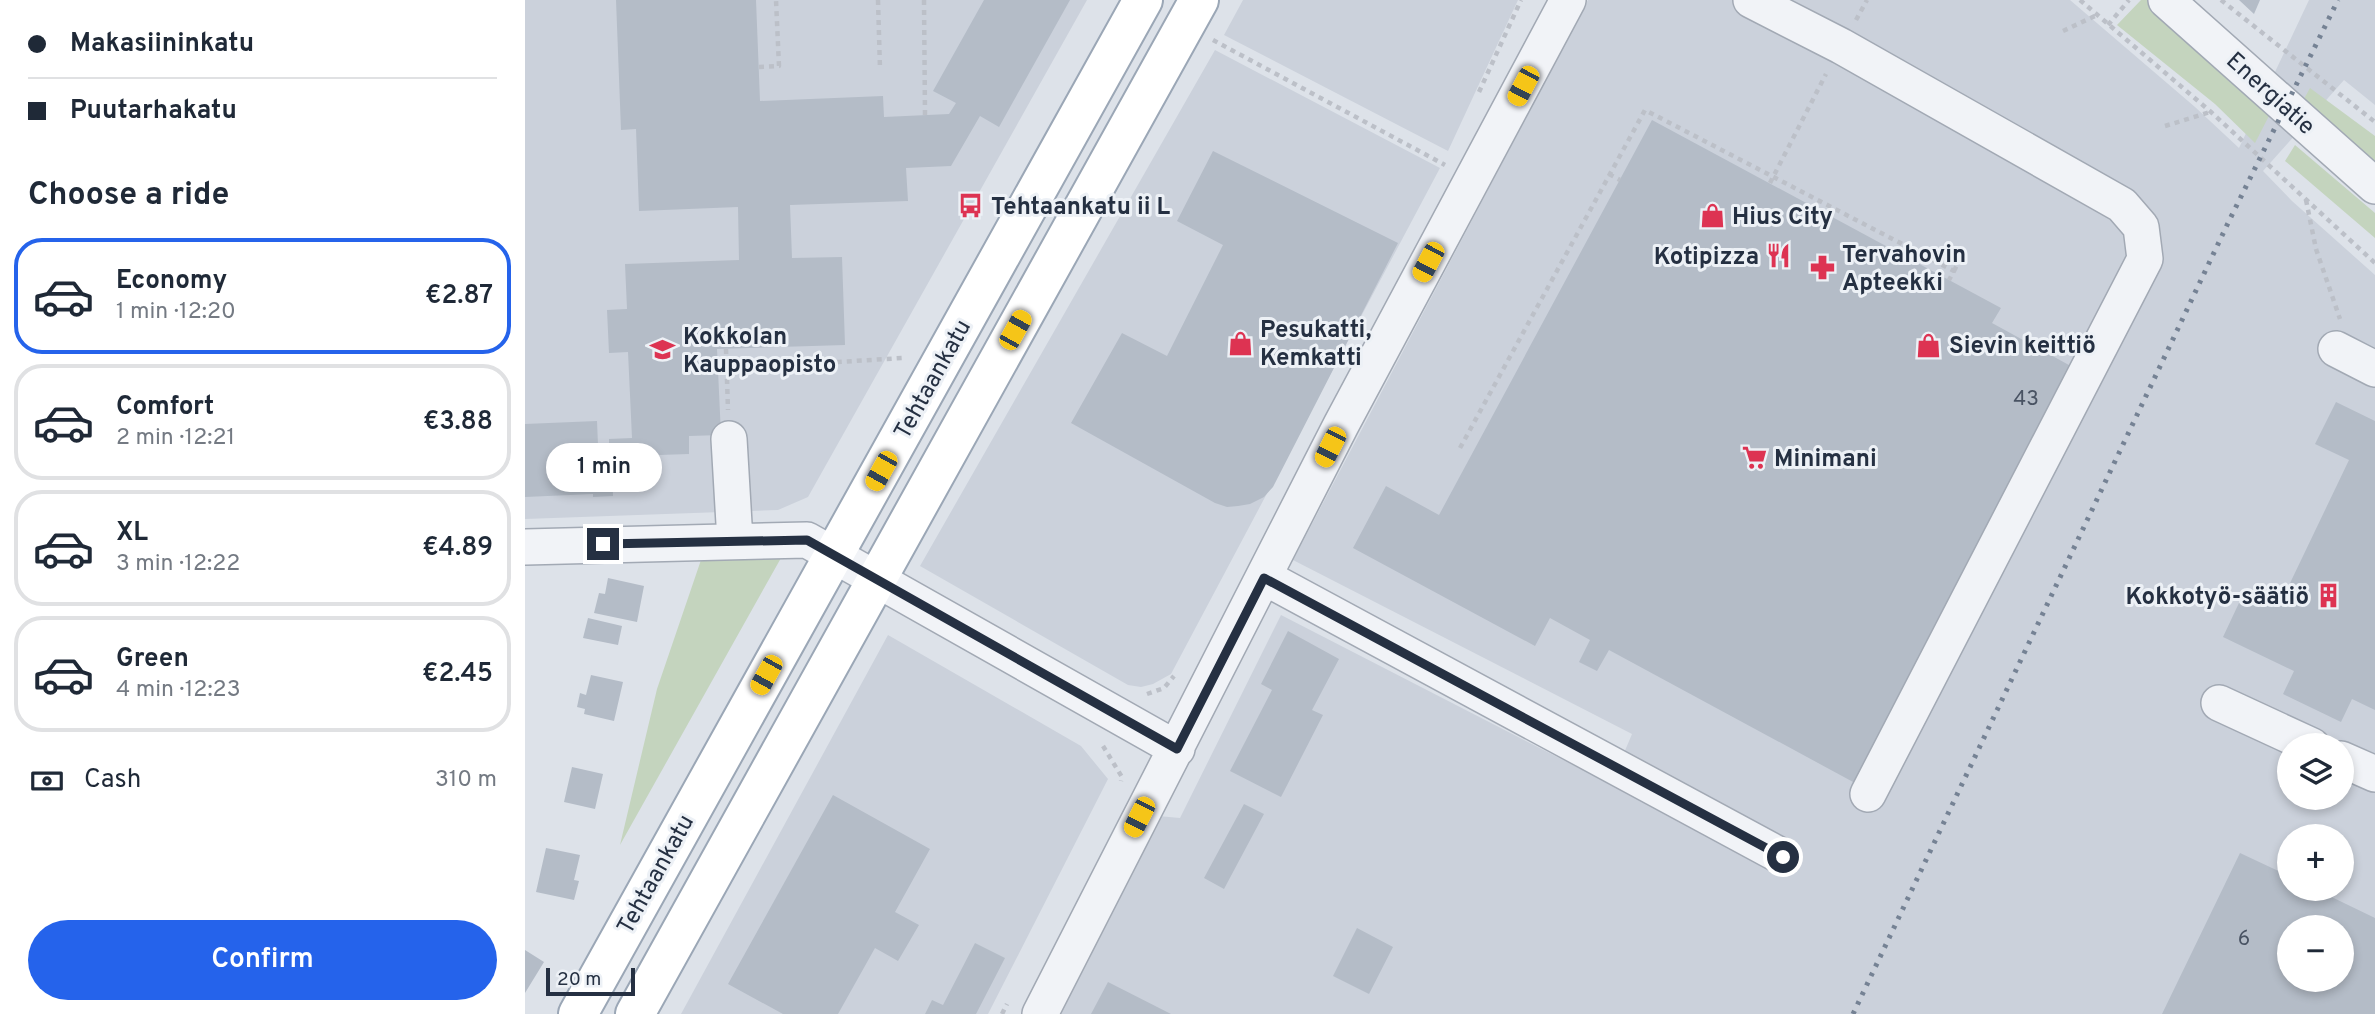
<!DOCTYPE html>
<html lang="en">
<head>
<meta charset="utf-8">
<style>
  :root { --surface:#fff; --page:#f6f6f7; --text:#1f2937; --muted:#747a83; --line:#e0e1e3; --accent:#2563eb }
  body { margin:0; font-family:Overpass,sans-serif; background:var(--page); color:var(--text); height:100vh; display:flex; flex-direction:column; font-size:26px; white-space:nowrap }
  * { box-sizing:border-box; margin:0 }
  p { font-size:23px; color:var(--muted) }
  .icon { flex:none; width:38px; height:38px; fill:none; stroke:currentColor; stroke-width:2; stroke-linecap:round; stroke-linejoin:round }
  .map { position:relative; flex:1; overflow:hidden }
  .panel { display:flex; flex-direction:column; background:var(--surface); width:525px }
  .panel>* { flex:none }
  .guide { display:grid; align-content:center; height:154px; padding:0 28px; background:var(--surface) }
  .fabs { position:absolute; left:1752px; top:733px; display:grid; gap:14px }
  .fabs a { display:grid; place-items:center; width:77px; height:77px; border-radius:50%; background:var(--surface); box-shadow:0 4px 10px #0003; font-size:35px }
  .scale { position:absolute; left:21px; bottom:18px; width:89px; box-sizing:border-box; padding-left:7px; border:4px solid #253042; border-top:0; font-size:19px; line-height:24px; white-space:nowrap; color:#253042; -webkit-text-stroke:5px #edf1f6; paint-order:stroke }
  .end { position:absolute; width:32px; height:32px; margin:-16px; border:9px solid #253042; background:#fff; box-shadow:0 0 0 4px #fff }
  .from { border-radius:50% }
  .bubble { position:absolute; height:49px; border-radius:24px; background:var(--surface); box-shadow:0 4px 10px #0003; font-size:23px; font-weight:600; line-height:49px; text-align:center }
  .car { position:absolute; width:21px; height:42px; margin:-21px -10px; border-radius:9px; box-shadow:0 0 5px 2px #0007; background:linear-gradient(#f5c518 24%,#345 0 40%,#f5c518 0 76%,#345 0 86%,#f5c518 0) }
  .guide b { display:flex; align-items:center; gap:24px; height:66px; font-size:26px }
  .guide b+b { border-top:2px solid var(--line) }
  .guide i { width:18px; height:18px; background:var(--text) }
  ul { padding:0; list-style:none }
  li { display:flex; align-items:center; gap:21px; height:116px; margin:0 14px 10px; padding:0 14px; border:4px solid var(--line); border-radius:28px }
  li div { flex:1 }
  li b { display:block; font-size:26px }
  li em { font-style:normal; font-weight:600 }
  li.active { border-color:var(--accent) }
  li>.icon { width:63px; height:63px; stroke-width:1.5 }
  h2 { padding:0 28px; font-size:32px; line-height:84px }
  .pay { display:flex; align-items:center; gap:18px; height:77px; padding:0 28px; font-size:26px }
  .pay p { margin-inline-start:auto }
  .button { display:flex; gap:14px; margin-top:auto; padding:14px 28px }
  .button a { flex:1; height:80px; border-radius:42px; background:var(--accent); color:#fff; font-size:28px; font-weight:600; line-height:80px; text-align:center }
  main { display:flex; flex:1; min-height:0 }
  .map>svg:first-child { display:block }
</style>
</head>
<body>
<main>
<section class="panel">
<div class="guide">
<b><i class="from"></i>Makasiininkatu</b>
<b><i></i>Puutarhakatu</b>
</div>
<h2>Choose a ride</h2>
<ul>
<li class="active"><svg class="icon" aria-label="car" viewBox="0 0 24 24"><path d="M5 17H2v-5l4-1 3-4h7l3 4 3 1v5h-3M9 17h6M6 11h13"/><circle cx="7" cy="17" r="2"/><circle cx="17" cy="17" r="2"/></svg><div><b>Economy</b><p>1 min · 12:20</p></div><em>€2.87</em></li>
<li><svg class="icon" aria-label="car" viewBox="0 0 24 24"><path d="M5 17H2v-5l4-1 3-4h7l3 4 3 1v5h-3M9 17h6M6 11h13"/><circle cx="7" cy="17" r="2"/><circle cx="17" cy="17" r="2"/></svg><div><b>Comfort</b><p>2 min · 12:21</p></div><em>€3.88</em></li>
<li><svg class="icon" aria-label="car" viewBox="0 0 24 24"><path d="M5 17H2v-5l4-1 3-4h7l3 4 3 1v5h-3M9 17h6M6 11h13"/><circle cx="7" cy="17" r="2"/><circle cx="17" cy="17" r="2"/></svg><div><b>XL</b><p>3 min · 12:22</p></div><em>€4.89</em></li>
<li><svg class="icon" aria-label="car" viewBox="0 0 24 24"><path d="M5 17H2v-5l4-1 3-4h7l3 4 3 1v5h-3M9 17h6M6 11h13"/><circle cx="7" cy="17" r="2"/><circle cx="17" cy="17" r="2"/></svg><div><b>Green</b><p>4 min · 12:23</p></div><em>€2.45</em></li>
</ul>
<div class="pay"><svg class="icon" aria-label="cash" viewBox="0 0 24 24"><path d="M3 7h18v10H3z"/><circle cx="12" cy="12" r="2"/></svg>Cash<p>310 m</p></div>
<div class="button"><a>Confirm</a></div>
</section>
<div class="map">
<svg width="1850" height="1014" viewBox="0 0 1850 1014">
  <rect width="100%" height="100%" fill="#dde2e9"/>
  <path fill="#cbd1db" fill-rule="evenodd" d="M0,0H562L283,497L253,510L0,519Z
    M718,0H993L923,151L699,35Z
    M1063,0H1545L1670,107L1714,148L1784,0H1850V105L1819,80L1738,171L1767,201L1850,275V1014H532L633,816L655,818L756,615L1258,873L1099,753L1107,734L768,560ZM1764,746H1816V798H1764ZM1764,836H1816V889H1764ZM1764,928H1816V980H1764Z
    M690,50L915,168L646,674L628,684L616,687L603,685L395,566Z
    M363,635L556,746L583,779L463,1014H156Z"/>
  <path fill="#c4d4be" d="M1616,0H1624L1747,110L1730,143L1690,104L1592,25Z
    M1785,88L1850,136V167L1775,106Z
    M1770,145L1850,213V238L1760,161Z
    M177,557L256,558L95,845L132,689Z"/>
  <path fill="#b4bcc7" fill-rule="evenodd" d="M91,0H231L235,101L358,96L359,117L424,114L431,103L408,91L459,0H545L474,127L455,116L426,166L381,168L383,201L265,205L267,258L317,257L320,345L192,349L196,435L164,436V454L104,456L105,470L87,471L88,496L68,497V494L0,497V424L72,421L73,445H84V439L107,438L103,352L84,353L82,310L102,309L100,264L214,260L213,207L114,211L111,129L96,130Z
    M1714,0H1735L1729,14Z
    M1127,120L1476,308L1467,323L1553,370L1330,783L1084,650L1072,671L1054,662L1065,640L1025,618L1010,646L828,548L861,486L914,515Z
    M688,151L873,243L748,487L739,497L725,504L713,506L702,507L690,503L546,423L597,333L642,356L698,245L652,221Z
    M1811,402L1850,421V710L1827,699L1816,722L1758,694L1769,671L1698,637L1721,588L1755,604L1824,460L1790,444Z
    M83,578L119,586L112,622L69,613L74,593L80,594Z
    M63,618L97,626L93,645L58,638Z
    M763,631L814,659L787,710L798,715L756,797L705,771L747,690L736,684Z
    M66,675L98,682L89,721L59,714L60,709L52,707L55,693L61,695Z
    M47,767L78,774L70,809L39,802Z
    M308,795L405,849L370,912L394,925L373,961L350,948L313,1014H258L203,984Z
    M719,804L739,814L699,889L679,878Z
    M21,848L55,855L49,880L54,881L49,900L11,892Z
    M1715,853L1764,876V889H1790L1850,918V1014H1637ZM1764,928H1816V980H1764Z
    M832,928L868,947L844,994L808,976Z
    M450,943L480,958L451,1014H400L407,1000L418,1005Z
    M0,950L19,962L0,993Z
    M583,982L646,1014H566Z"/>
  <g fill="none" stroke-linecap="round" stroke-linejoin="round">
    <defs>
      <path id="minor" d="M1226,0L1316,46L1597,205L1616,227L1620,259L1343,794
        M1641,0L1850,186
        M1811,349L1850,369
        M204,439L210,541
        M0,547L282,540L652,749
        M739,577L1258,857
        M1694,703L1787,746
        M1816,759L1850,774
        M515,1014L816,425L1043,0"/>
      <path id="major" d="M53,1014L618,0
        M110,1014L674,0"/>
    </defs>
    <use href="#minor" stroke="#a2a9b4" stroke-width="38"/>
    <use href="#major" stroke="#9ba7b6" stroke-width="42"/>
    <path stroke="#bcc0c8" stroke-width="4.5" stroke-dasharray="5 5" stroke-linecap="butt" d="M353,0L355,69
      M399,0L400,115
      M1555,0L1686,112L1850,263
      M1696,0L1850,122
      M1331,20L1342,0
      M1583,25L1604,0
      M1538,31L1572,15
      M688,40L920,165
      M234,67L254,66L251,0
      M954,92L996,0
      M1640,126L1685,112
      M1084,174L1095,180
      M1245,183L1301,74
      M1781,200L1791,249L1815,319
      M1429,271L1435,259
      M201,349L203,410
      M202,369L377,358
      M935,448L1120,110L1429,271L1424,280
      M622,694L639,688L649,676
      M578,746L597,777L596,781
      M477,1014L482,1004"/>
    <use href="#minor" stroke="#f1f3f7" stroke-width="35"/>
    <use href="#major" stroke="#fff" stroke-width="38"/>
    <path stroke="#758294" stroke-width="5" stroke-dasharray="3.5 7" stroke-linecap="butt" d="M1328,1014L1703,223L1813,0"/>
  </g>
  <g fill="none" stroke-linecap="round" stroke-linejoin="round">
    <path stroke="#253042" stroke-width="9" d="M78,544L282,540L652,749L739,578L1258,857"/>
  </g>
  <defs>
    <symbol id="bus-bare" viewBox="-9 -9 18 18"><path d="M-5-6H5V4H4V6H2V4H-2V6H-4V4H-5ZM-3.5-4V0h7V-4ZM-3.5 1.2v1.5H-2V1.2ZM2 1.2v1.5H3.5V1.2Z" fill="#dd3352" stroke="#edf1f6" stroke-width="2.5" paint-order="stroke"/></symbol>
    <symbol id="shop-bare" viewBox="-9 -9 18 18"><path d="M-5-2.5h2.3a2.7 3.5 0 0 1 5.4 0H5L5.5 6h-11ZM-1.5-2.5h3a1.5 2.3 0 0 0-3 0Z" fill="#dd3352" stroke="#edf1f6" stroke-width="2.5" paint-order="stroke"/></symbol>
    <symbol id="restaurant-bare" viewBox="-9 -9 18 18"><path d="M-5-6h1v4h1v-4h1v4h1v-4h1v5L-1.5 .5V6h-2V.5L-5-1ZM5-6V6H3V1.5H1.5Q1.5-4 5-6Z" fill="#dd3352" stroke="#edf1f6" stroke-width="2.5" paint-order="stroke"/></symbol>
    <symbol id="pharmacy-bare" viewBox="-9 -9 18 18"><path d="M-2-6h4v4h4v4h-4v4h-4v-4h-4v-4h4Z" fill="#dd3352" stroke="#edf1f6" stroke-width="2.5" paint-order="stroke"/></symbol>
    <symbol id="school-bare" viewBox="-9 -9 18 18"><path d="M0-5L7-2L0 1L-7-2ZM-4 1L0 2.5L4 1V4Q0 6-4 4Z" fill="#dd3352" stroke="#edf1f6" stroke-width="2.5" paint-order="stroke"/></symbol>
    <symbol id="supermarket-bare" viewBox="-9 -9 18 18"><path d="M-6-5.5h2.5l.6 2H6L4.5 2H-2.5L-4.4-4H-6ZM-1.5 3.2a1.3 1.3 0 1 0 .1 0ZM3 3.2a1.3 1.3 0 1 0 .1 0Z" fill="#dd3352" stroke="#edf1f6" stroke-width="2.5" paint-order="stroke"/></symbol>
    <symbol id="building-bare" viewBox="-9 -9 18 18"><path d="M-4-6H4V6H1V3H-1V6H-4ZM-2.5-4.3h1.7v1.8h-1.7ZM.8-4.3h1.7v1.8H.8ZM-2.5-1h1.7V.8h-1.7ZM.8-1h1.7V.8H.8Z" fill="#dd3352" stroke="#edf1f6" stroke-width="2.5" paint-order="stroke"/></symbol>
  </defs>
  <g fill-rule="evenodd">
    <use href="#bus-bare" x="428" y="188" width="35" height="35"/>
    <use href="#shop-bare" x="1170" y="198" width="35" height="35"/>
    <use href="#restaurant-bare" x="1236" y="238" width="35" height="35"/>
    <use href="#pharmacy-bare" x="1280" y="250" width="35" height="35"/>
    <use href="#shop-bare" x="698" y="326" width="35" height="35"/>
    <use href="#shop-bare" x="1386" y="328" width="35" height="35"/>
    <use href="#school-bare" x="120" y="332" width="35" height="35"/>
    <use href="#supermarket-bare" x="1212" y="440" width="35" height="35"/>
    <use href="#building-bare" x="1786" y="578" width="35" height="35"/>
  </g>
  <g text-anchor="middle" stroke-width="6" stroke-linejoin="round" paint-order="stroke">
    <g font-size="21" fill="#495363">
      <text x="1501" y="405">43</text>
      <text x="1719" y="945">6</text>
    </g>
    <g font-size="24" fill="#253042" stroke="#edf1f6">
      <text transform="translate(1746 93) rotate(42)" y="8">Energiatie</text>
      <text transform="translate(407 379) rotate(-61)" y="8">Tehtaankatu</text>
      <text transform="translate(130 874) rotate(-61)" y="8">Tehtaankatu</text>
    </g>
    <g font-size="24" font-weight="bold" fill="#253042" stroke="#edf1f6" text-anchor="start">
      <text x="466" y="214">Tehtaankatu ii L</text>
      <text x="1207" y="224">Hius City</text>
      <text x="1317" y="262">Tervahovin<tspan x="1317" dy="28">Apteekki</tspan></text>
      <text x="1234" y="264" text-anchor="end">Kotipizza</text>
      <text x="735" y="337">Pesukatti,<tspan x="735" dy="28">Kemkatti</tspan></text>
      <text x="158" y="344">Kokkolan<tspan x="158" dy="28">Kauppaopisto</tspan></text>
      <text x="1424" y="353">Sievin keittiö</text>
      <text x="1249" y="466">Minimani</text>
      <text x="1784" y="604" text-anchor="end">Kokkotyö-säätiö</text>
    </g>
  </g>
</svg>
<div class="fabs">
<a><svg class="icon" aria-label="layers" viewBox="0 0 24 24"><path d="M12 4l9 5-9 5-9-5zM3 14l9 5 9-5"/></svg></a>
<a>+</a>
<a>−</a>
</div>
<div class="scale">20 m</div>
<i class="end from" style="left:1258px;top:857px"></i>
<i class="end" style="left:78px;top:544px"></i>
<div class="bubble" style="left:21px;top:443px;width:116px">1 min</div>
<i class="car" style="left:998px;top:86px;rotate:208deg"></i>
<i class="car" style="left:903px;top:262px;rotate:208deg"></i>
<i class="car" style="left:490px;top:330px;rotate:29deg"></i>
<i class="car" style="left:805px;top:447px;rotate:207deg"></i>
<i class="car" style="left:356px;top:471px;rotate:209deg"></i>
<i class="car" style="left:241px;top:675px;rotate:209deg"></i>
<i class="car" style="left:614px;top:817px;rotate:207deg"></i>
</div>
</main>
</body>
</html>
